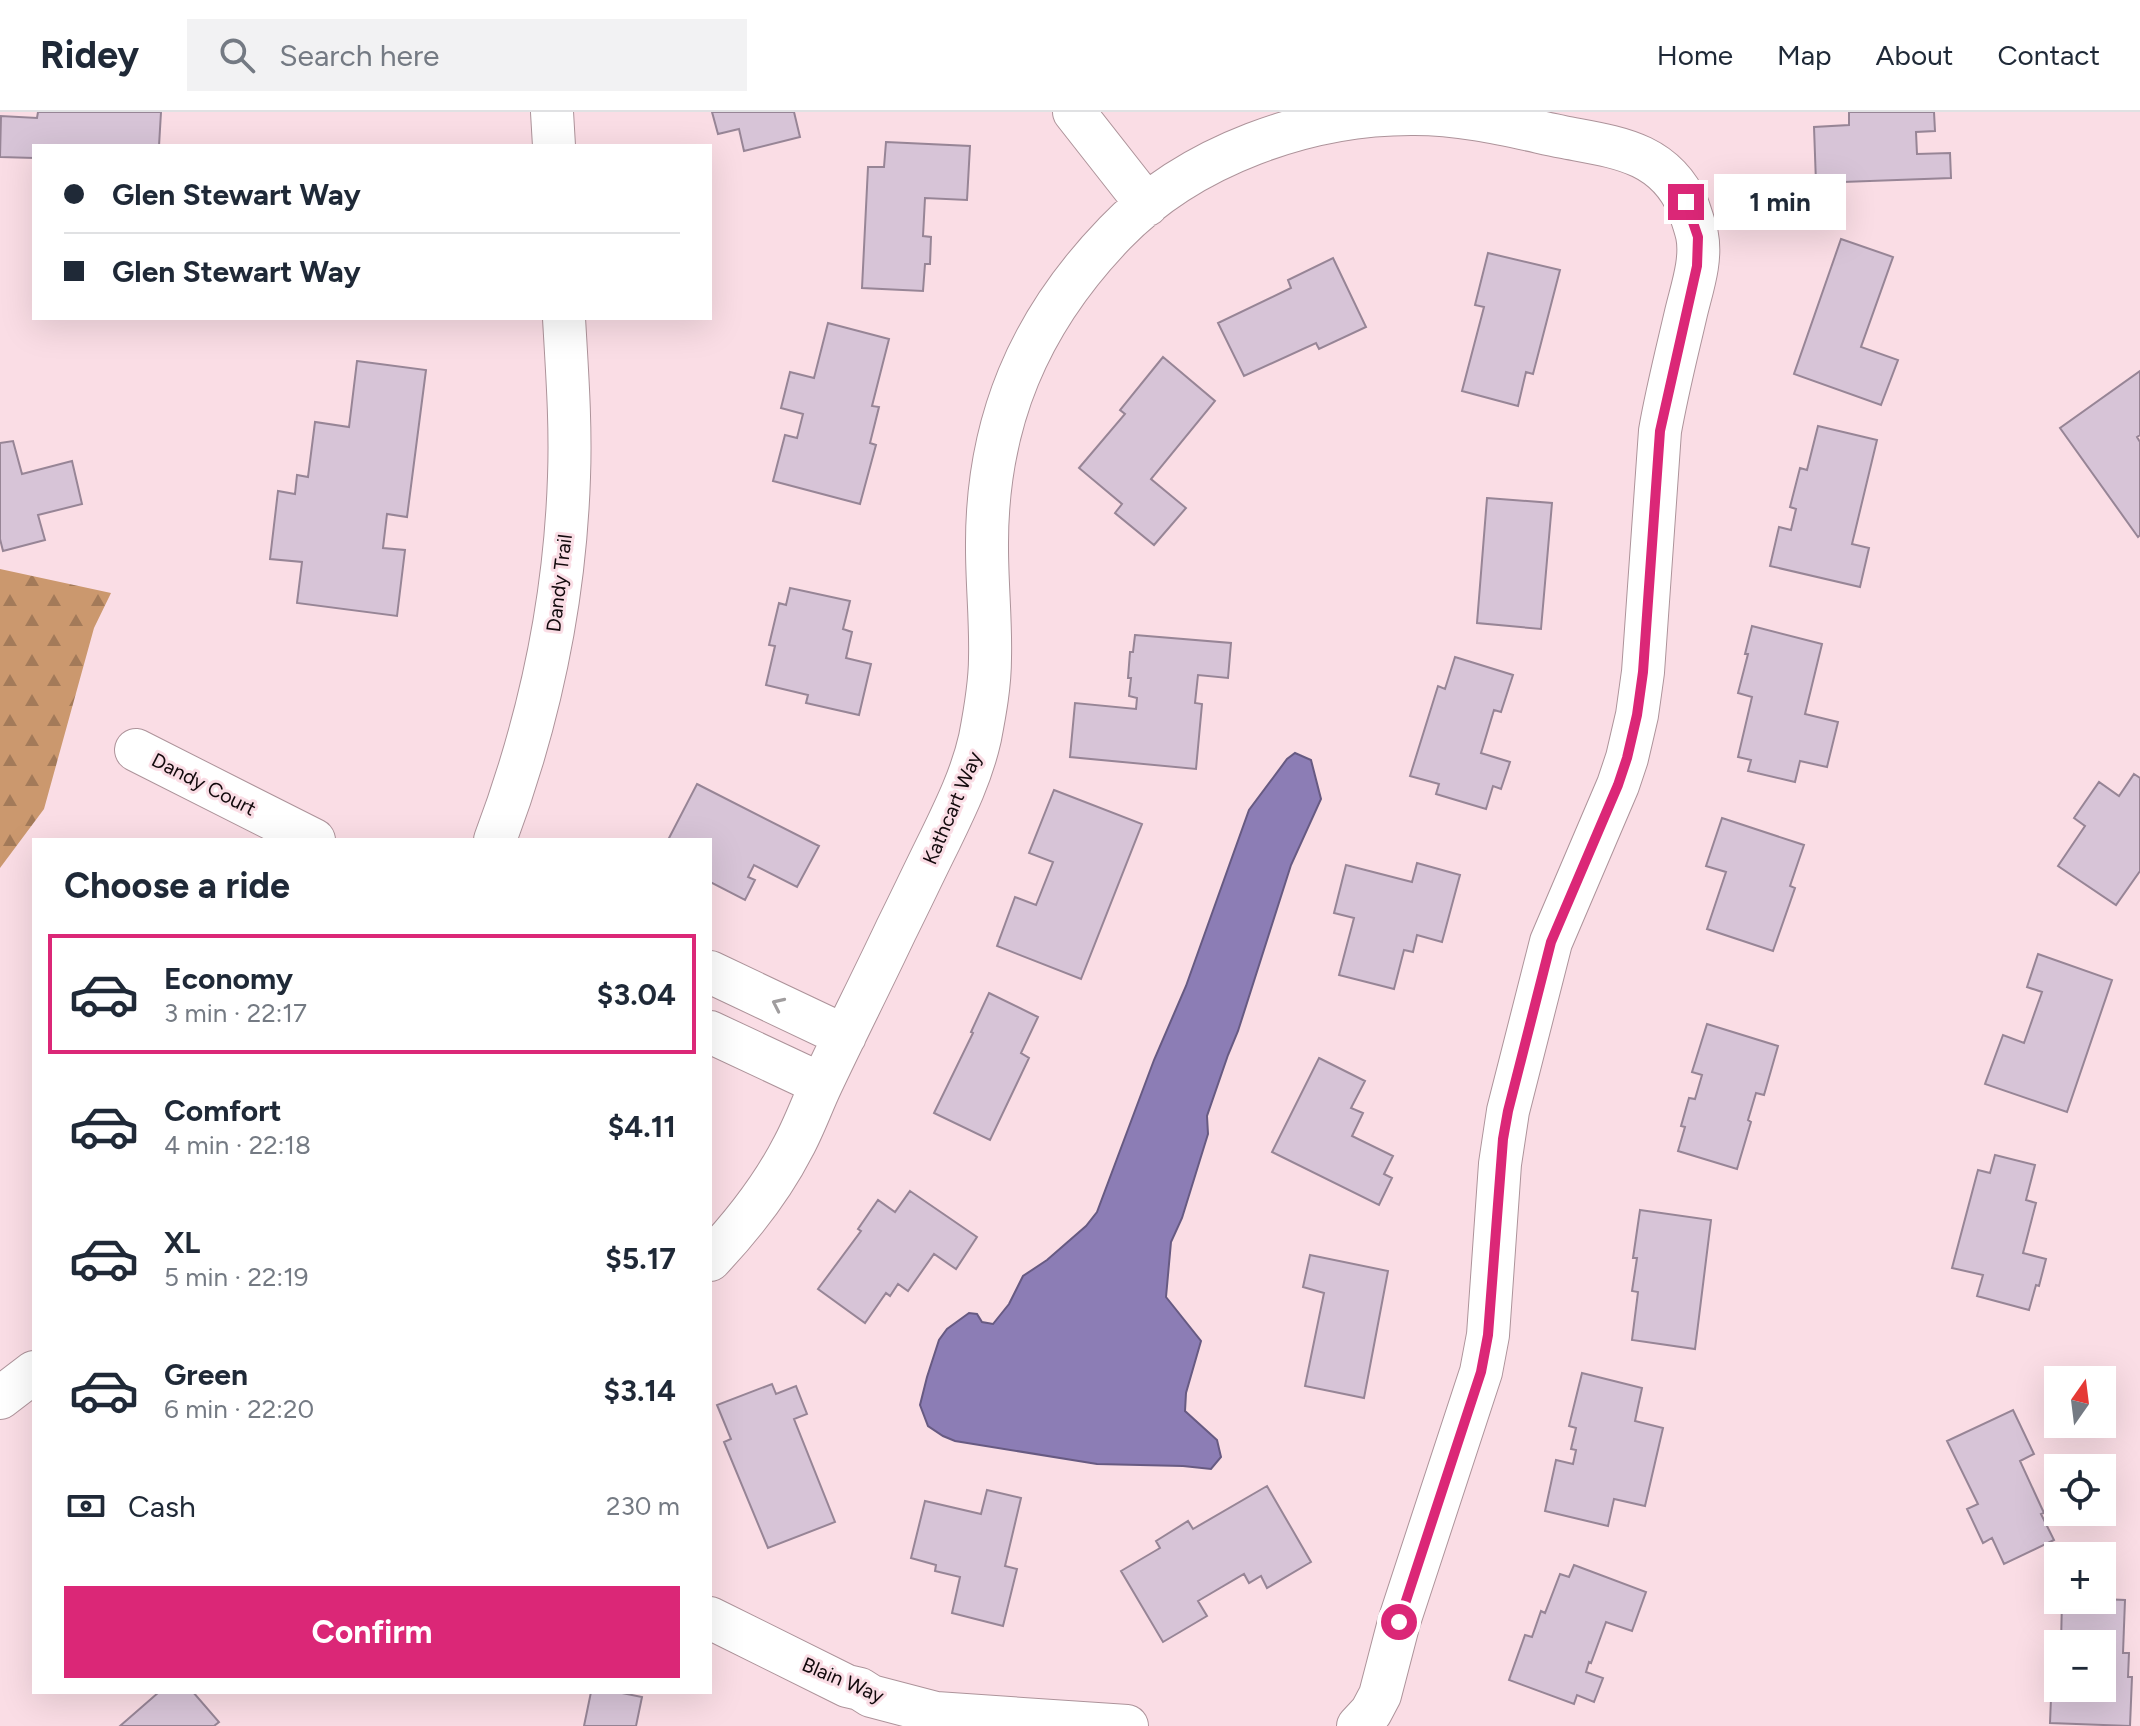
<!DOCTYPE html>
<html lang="en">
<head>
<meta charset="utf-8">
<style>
  :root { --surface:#fff; --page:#f2f2f3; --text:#1f2937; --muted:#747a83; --line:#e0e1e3; --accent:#db2777 }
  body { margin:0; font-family:Figtree,sans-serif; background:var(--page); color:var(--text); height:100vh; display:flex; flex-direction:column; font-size:30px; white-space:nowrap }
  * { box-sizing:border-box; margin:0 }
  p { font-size:26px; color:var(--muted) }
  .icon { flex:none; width:44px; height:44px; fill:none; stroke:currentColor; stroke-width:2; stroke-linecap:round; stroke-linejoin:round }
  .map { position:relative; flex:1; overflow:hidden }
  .side { position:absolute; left:32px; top:726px; width:680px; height:856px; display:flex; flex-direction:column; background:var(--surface); border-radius:0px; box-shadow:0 8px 32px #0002 }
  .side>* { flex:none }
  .banner { position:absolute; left:32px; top:32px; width:680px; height:176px; border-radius:0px; box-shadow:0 8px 32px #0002; display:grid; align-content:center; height:176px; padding:0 32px; background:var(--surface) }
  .needle { width:52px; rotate:14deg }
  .tools { position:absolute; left:2044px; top:1254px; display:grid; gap:16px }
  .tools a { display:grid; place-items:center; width:72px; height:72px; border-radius:0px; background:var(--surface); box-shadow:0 8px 32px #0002; font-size:40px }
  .end { position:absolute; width:36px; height:36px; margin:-18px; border:10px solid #db2777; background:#fff; box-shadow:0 0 0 4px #fff }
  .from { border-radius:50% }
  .bubble { position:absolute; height:56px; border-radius:0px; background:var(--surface); box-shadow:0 8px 32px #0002; font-size:26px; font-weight:700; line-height:56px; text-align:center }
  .banner b { display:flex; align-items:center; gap:28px; height:76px; font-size:30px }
  .banner b+b { border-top:2px solid var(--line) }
  .banner i { width:20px; height:20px; background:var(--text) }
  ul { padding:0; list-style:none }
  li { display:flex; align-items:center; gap:24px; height:120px; margin:0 16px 12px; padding:0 16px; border:4px solid transparent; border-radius:0px }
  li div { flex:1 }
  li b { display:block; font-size:30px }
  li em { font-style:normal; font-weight:700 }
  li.on { border-color:var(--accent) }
  li>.icon { width:72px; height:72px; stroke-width:1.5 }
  h2 { padding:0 32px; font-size:36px; line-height:96px }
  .pay { display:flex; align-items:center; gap:20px; height:88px; padding:0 32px; font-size:30px }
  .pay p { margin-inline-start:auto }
  .action { display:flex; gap:16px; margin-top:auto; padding:16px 32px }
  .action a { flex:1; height:92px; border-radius:0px; background:var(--accent); color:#fff; font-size:32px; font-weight:700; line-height:92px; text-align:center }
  header { display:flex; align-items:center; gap:48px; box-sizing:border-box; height:112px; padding:0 40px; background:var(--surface); border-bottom:2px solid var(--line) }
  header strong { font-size:38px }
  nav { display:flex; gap:44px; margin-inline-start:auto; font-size:28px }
  .search { width:560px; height:72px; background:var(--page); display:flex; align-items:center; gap:20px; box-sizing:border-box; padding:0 28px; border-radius:0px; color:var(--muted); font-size:30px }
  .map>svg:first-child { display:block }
</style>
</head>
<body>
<header>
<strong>Ridey</strong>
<div class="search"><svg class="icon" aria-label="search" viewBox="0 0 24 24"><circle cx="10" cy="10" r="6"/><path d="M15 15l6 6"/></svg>Search here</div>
<nav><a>Home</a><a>Map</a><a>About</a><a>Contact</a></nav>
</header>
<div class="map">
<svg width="2140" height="1614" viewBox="0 0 2140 1614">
  <defs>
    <pattern id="forest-firs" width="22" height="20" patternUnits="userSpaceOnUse" patternTransform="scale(2)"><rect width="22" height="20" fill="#cb986e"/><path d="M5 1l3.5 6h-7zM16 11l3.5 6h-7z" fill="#a37a59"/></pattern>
  </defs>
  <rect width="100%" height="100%" fill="#fadde5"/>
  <path fill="url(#forest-firs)" d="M0,457L111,481L94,516L44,697L0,756Z"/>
  <path fill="#8c7db5" stroke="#675a82" stroke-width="2" d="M1295,641L1311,648L1321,687L1291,753L1238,919L1228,943L1207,1004L1208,1022L1182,1106L1171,1130L1166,1185L1201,1229L1186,1281L1185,1299L1217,1328L1221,1345L1211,1357L1183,1354L1097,1352L955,1329L943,1324L928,1314L920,1293L927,1265L939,1228L947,1217L969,1201L977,1202L982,1210L993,1212L1009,1192L1023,1164L1047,1148L1086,1114L1097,1100L1154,948L1186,874L1249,698L1287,647Z"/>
  <path fill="#d7c4d7" stroke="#978596" stroke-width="2" d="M38,0H161L159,34H34V46L0,45L1,4L37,6Z
    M712,0H794L800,25L744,39L739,17L718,22Z
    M1849,0H1934L1935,19L1916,20L1917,42L1950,41L1951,66L1816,71L1814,15L1849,13Z
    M886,30L970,34L967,88L925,86L923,124L931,125L930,152H925L923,179L862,176L868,55H884Z
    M1841,127L1893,145L1861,235L1898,248L1881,293L1794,262Z
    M1488,141L1560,158L1533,262L1526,260L1518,294L1462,279L1484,195L1475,193Z
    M1333,146L1366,215L1319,237L1316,231L1244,264L1218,211L1291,176L1288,168Z
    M828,211L889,227L872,294L879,295L870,331L876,333L860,392L773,369L785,323L797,326L803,302L781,296L790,260L814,266Z
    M1163,245L1215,289L1151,367L1186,396L1154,433L1115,401L1122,392L1079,356L1125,302L1120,298Z
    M357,249L426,258L407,405L387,402L383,436L405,438L397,504L297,491L302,450L270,447L278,379L295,382L297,363L308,365L315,310L349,315Z
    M2140,259V323L2137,325L2140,330V423L2138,425L2060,316Z
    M1818,314L1877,328L1852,432L1869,436L1860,475L1770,454L1779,415L1791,418L1796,397L1790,395L1800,356L1807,358Z
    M13,329L22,362L72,349L82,392L38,403L45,428L3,439L0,427V331Z
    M1487,386L1552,391L1541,517L1477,511Z
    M790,476L850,489L843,517L852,520L846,546L871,552L859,603L806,591L808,583L766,573L775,534L769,533L779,491L786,493Z
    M1752,514L1822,532L1805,602L1838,610L1827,655L1800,649L1795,670L1748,659L1751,648L1738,645L1752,585L1738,581L1748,542H1745Z
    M1135,523L1231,531L1228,566L1198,563L1195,591L1202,592L1196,657L1070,645L1075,591L1136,597L1137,586L1129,584L1131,566H1128L1130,540H1133Z
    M1455,545L1513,563L1501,600L1494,598L1481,641L1510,650L1501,677L1493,674L1486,697L1436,682L1439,672L1410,664L1438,574L1445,577Z
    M2134,662L2140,666V759L2116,793L2058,754L2085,714L2074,706L2099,670L2119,684Z
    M697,672L819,734L797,775L754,753L748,765L755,768L745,788L710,770V728H668Z
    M1054,678L1142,712L1081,867L997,834L1015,785L1036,793L1053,750L1029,741Z
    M1722,706L1804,733L1790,774L1795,776L1773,839L1707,817L1726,760L1706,754Z
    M1417,751L1460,763L1442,830L1417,823L1413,840L1404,838L1394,877L1339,863L1354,806L1334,801L1346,753L1412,770Z
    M2038,842L2112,868L2067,1000L1985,972L2003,923L2024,931L2042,880L2027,875Z
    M989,881L1038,905L1021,941L1029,946L990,1028L934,1001L973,921L971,920Z
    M1707,912L1778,934L1764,983L1756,981L1748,1008L1751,1010L1737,1057L1678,1039L1685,1015L1681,1014L1689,986L1695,987L1702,963L1692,960Z
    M1319,946L1365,969L1351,996L1363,1001L1352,1024L1393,1044L1384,1062L1392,1066L1379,1093L1272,1040Z
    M1995,1043L2035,1053L2026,1088L2036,1091L2023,1141L2046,1147L2039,1174L2036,1173L2029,1198L1977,1184L1983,1163L1952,1156L1978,1058L1990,1061Z
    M910,1079L977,1125L956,1157L934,1142L908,1179L898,1172L890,1184L886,1181L865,1211L818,1177L861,1119L858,1117L878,1088L895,1100Z
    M1640,1098L1711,1108L1695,1237L1632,1228L1638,1180L1632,1179L1637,1146H1633Z
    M1310,1143L1388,1159L1364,1286L1305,1274L1324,1181L1303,1175Z
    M1582,1261L1642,1276L1635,1309L1663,1316L1645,1394L1614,1387L1608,1414L1545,1399L1556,1348L1573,1352L1576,1338L1571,1337L1576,1316L1569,1314Z
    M772,1272L776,1282L796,1274L807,1302L794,1307L835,1410L768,1436L724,1330L731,1327L717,1293Z
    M2013,1298L2034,1342L2020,1349L2044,1401L2041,1402L2054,1428L2004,1452L1992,1426L1983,1431L1967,1397L1978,1392L1947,1329Z
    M1267,1374L1311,1450L1267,1476L1261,1464L1249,1471L1244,1462L1198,1489L1207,1504L1163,1530L1121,1459L1160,1436L1156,1429L1188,1409L1193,1417Z
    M987,1378L1021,1386L1005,1454L1017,1457L1003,1514L952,1501L960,1465L935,1459L936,1453L911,1446L925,1389L981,1402Z
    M1574,1453L1646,1480L1632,1519L1606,1510L1591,1551L1589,1550L1586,1560L1603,1566L1594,1590L1577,1583L1574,1592L1509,1568L1525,1523L1532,1525L1541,1499L1545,1501L1560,1462L1569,1465Z
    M2102,1487L2125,1488L2123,1541H2129L2128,1565H2132L2130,1614L2050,1611L2052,1561H2058V1576H2102V1532H2061L2062,1488Z
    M159,1580H193L219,1610L214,1614H120Z
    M591,1580H617L642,1585L636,1614H584Z"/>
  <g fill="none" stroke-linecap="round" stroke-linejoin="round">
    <defs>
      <path id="minor" d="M552,0L554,34
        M1074,0L1147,93
        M136,638L314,728
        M495,728C539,611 565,490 569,365C571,312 567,259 564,206
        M710,860L845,924
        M710,920L821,972
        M710,1148C743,1113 771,1078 793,1035C804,1015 812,992 822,971C846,920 872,869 896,818C911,788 925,758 940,728C956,695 972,662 980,626C985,600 990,573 990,546C991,510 987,473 987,436C986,311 1029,210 1115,121C1190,43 1309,1 1415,2C1465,2 1515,15 1563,25C1615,35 1664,39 1688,94C1691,103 1695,114 1697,123C1702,148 1692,176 1686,201C1677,240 1667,279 1660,319L1643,560L1637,603L1627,646L1618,673L1551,830L1508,999L1500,1052L1488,1223L1481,1260L1399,1510L1380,1583L1371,1600L1358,1614
        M0,1286L34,1260
        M710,1506L847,1574L860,1577L871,1584L936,1601L1127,1614"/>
    </defs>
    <use href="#minor" stroke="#ad939a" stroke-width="44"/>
    <use href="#minor" stroke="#fff" stroke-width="42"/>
  </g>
  <defs><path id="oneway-chevron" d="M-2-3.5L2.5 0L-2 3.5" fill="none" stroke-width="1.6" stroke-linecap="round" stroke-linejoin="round" transform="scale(2)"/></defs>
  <use stroke="#a09d9e" href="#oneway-chevron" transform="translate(778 892) rotate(-155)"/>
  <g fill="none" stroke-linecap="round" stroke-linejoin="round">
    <path stroke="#db2777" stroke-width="10" d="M1399,1510L1481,1260L1488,1223L1503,1027L1508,999L1551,830L1618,673L1627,646L1637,603L1643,560L1660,319L1697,154L1698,125L1686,90"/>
  </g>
  <g text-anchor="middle" stroke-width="6" stroke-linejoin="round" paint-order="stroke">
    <g font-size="20" fill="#12090c" stroke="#fadde5">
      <text transform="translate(559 471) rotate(-83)" y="7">Dandy Trail</text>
      <text transform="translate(204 672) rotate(27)" y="7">Dandy Court</text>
      <text transform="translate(952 696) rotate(-67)" y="7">Kathcart Way</text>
      <text transform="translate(843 1568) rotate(23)" y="7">Blain Way</text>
    </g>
  </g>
</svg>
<div class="tools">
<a><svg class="needle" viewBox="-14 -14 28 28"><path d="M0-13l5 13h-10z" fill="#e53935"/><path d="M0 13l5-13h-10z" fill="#747a83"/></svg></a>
<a><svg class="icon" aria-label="locate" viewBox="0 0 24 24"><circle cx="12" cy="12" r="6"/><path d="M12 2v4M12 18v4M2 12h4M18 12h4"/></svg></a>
<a>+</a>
<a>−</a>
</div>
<i class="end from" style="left:1399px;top:1510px"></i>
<i class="end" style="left:1686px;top:90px"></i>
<div class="bubble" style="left:1714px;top:62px;width:132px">1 min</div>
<div class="banner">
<b><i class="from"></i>Glen Stewart Way</b>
<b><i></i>Glen Stewart Way</b>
</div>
<section class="side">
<h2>Choose a ride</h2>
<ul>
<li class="on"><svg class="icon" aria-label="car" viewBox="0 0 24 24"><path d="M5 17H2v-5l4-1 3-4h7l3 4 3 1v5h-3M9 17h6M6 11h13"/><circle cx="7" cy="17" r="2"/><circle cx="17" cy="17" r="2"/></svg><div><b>Economy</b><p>3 min · 22:17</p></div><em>$3.04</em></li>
<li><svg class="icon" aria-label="car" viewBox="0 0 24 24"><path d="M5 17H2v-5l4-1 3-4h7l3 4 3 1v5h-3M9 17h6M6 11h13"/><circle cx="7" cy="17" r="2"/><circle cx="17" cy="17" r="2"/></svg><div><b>Comfort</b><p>4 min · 22:18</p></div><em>$4.11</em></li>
<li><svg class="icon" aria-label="car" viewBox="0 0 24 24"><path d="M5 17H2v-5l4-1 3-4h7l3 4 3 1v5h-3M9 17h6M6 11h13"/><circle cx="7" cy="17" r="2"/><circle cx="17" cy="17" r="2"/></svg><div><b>XL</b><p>5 min · 22:19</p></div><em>$5.17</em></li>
<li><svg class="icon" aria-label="car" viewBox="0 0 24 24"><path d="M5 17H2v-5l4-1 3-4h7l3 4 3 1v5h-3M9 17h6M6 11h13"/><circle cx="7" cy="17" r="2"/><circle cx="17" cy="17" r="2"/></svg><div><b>Green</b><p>6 min · 22:20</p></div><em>$3.14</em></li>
</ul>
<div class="pay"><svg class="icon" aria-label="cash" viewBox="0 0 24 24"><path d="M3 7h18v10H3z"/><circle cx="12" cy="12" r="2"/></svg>Cash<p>230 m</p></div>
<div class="action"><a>Confirm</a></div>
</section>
</div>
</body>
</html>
